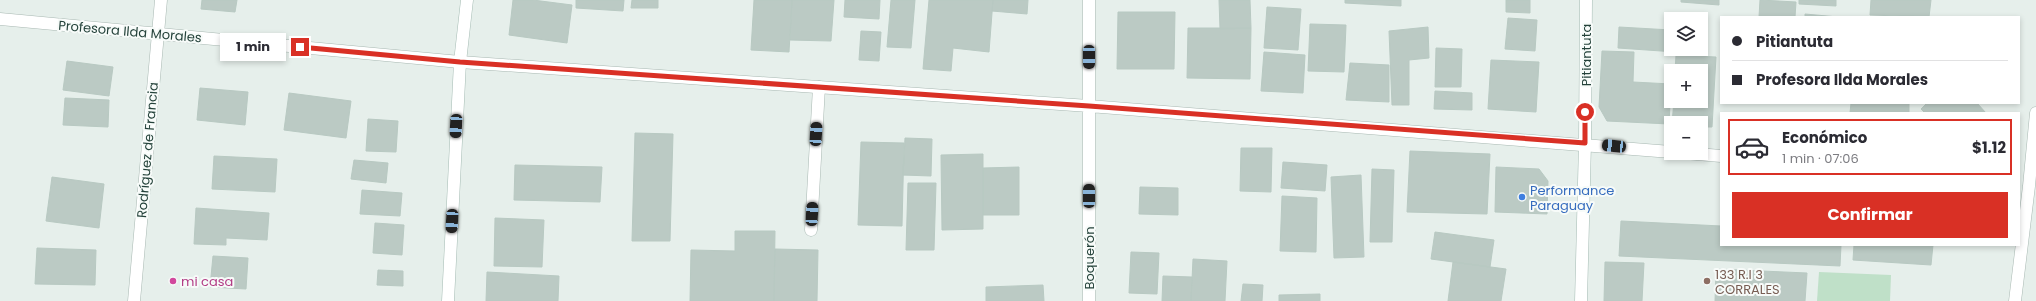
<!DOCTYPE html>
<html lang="es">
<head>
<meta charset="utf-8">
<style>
  :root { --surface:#fff; --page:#f2f2f3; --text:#2b2b33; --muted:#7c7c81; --line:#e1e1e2; --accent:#d93025 }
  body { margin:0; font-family:Poppins,sans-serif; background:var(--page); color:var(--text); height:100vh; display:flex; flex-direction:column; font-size:15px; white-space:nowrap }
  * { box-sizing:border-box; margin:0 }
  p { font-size:13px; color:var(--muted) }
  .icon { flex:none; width:22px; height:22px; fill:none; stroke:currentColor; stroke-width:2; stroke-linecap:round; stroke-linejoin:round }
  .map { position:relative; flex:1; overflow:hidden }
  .sheet { position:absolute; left:1720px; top:112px; width:300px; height:134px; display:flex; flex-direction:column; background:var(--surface); border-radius:0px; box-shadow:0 2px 6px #0003 }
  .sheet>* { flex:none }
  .guide { position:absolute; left:1720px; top:16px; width:300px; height:88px; border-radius:0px; box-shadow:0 2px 6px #0003; display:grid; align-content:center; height:88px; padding:0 12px; background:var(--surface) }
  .fabs { position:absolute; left:1664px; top:12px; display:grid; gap:8px }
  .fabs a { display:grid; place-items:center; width:44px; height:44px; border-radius:0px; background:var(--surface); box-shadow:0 2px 6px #0003; font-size:20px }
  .end { position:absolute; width:18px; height:18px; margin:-9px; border:5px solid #d93025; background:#fff; box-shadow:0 0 0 2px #fff }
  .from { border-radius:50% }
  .bubble { position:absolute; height:28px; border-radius:0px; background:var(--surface); box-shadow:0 2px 6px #0003; font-size:13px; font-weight:700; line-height:28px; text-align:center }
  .car { position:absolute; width:12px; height:24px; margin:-12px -6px; border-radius:5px; box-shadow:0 0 3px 1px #0007; background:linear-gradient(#222 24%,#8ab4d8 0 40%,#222 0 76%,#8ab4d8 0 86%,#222 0) }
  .guide b { display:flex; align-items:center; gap:14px; height:38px; font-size:15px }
  .guide b+b { border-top:1px solid var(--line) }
  .guide i { width:10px; height:10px; background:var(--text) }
  ul { padding:7px 0 0; list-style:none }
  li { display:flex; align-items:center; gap:12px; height:56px; margin:0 8px 6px; padding:0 4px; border:2px solid transparent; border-radius:0px }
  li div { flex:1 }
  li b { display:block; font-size:15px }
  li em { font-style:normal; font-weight:700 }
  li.current { border-color:var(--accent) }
  li>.icon { width:36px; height:36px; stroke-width:1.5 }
  .action { display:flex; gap:8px; margin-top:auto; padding:8px 12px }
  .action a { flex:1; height:46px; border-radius:0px; background:var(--accent); color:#fff; font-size:16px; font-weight:700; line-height:46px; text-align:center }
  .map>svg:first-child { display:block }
</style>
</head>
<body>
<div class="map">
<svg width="2036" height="301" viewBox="0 0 2036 301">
  <rect width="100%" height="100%" fill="#e6efeb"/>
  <path fill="#bfe0c8" d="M1819,272L1891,275L1890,301H1817Z"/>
  <path fill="#bbcac4" stroke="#b8c9c2" d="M202,0H237L235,12L201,9Z
    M513,0H533L572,5L567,43L509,35Z
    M576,0H624L623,11L576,8Z
    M632,0H658V8H631Z
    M754,0H792L789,52L751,50Z
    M792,0H834L831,41L790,40Z
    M845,0H880L879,19L844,17Z
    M891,0H915L911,48L887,47Z
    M929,0H993L989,52L953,48L951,71L923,69Z
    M993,0H1028L1027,14L992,11Z
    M1219,0H1250L1251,28L1220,29Z
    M1345,0H1401V6L1345,3Z
    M1506,0H1530V13L1506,12Z
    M1681,0H1719V5L1681,2Z
    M1760,0L1796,2L1795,17H1759Z
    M1799,0H1836V6L1799,4Z
    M1871,0H1931L1929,17L1870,15Z
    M1267,7L1301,9L1298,50L1264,48Z
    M1118,12H1175L1174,69H1117Z
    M1805,14L1838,17H1805Z
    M1508,18L1537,20L1535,51L1505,49Z
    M1310,24L1346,25L1344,72L1308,71Z
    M1428,27L1429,58L1409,60V105H1392L1389,31Z
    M1619,27L1671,30V49H1691L1690,53L1618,48Z
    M1188,28H1251L1250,79L1187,78Z
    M861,31L881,32L879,61L859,60Z
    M1436,48L1462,49L1461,87H1435Z
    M1602,51L1634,52L1633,82L1671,84L1669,124L1607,121L1599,107Z
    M1264,52L1305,55L1303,93L1261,91Z
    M1676,55L1716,57L1712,127H1701V123H1672L1674,101H1701V71H1675Z
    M1491,60L1539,62L1536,112L1488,109Z
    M67,61L113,67L109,96L63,90Z
    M1350,63L1389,65V102L1346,100Z
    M200,88L248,92L245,125L197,120Z
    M1435,91L1472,93V110L1434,109Z
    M289,93L351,101L346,138L284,130Z
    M65,98L109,100L108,127L63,125Z
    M1851,103H1909V113H1850Z
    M1927,103H1977L1986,113H1925L1921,109Z
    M368,119L398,121L396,152L366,151Z
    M635,133L673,134L670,241H632Z
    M905,138L932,139L931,176L903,175Z
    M861,142L904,143L902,226L858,225Z
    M1241,148H1272L1271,192L1240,191Z
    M1410,151L1490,154L1487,214L1407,212Z
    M983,154V229L942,230L941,155Z
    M214,156L277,159L275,192L212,189Z
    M354,160L388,163L386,183L351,179Z
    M1283,162L1327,165L1325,191L1281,188Z
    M515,165L602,167L600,202L514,200Z
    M1019,167V215H983V168Z
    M1496,167L1539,169L1548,181L1547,214L1495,212Z
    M1372,169L1394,170L1392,242H1370Z
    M1361,175L1364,257L1334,258L1331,177Z
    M52,177L104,184L99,228L46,221Z
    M908,183H936L934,250H906Z
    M1140,187L1178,188V215L1139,214Z
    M362,190L402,193L400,216L360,214Z
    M1282,196L1317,198L1316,252L1280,251Z
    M196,208L269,213L267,240L226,238V245L194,244Z
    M495,218L544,220L542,267L494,266Z
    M1621,221L1721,226V245H1841L1840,266L1619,256Z
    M375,223L404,225L402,255L373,253Z
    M735,231H775L774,301H690L691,250L735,251Z
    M1435,232L1494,240L1490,267L1431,259Z
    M1854,245H1933L1931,265L1853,260Z
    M37,248L96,250L95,285L35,284Z
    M775,249L818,250L817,301H774Z
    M1131,252L1159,253L1157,294L1129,293Z
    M213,256L248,258L246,289L210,287Z
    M1193,259L1227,261L1225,301H1191Z
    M1453,262L1506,269L1501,301H1448Z
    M1605,262L1644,263L1642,301H1604Z
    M1716,269L1807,273L1805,301H1715Z
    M378,270L403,271V286L377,285Z
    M487,272L559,276L558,301H486Z
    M1163,276L1192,277L1191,301H1162Z
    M1243,284L1263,285L1262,301H1241Z
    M1043,285L1044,301H986V287Z
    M1320,294V301H1279V295Z"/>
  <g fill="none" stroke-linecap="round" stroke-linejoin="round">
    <defs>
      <path id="lane" d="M811,230L819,87"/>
      <path id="street" d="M1089,0V301
        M0,19L460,62L1089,106L1671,152
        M1685,153L1721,156
        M134,301L161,0
        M2015,301L2029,186L2036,113"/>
      <path id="secondary" d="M448,301L460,62L467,0
        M1581,301L1585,143L1586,0"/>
    </defs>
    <use href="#lane" stroke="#a8b8b2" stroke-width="13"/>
    <use href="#street" stroke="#a8b8b2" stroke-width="13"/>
    <use href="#secondary" stroke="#a4bbb3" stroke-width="13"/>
    <use href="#lane" stroke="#fff" stroke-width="12"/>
    <use href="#street" stroke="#fff" stroke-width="12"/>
    <use href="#secondary" stroke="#fff" stroke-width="12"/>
  </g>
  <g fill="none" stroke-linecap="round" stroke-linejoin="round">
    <path stroke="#d93025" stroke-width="5" d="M300,47L460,62L1089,106L1585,143V112"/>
  </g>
  <circle fill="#3f7fe0" stroke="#f7fbf9" stroke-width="1.5" cx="1522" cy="197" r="4"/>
  <circle fill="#d1479c" stroke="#f7fbf9" stroke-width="1.5" cx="173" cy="281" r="4"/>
  <circle fill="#8d6e63" stroke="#f7fbf9" stroke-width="1.5" cx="1707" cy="281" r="4"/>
  <g text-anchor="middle" stroke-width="4" stroke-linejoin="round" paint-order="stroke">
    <g font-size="13" fill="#24423a" stroke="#f7fbf9">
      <text transform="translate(130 31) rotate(5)" y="5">Profesora Ilda Morales</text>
      <text transform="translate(1586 55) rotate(-90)" y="5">Pitiantuta</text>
      <text transform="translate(147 150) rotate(-85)" y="5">Rodríguez de Francia</text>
      <text transform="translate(1089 258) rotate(-90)" y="5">Boquerón</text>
    </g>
    <g font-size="13" fill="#366cbe" stroke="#f7fbf9" text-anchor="start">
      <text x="1530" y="195">Performance<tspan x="1530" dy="15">Paraguay</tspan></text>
    </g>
    <g font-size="13" fill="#785e54" stroke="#f7fbf9" text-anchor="start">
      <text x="1715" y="279">133 R.I 3<tspan x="1715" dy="15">CORRALES</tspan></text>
    </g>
    <g font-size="13" fill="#b23c85" stroke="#f7fbf9" text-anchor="start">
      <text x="181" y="286">mi casa</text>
    </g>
  </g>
</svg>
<div class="fabs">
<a><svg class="icon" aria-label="layers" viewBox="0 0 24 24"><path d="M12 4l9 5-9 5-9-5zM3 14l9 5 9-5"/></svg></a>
<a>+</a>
<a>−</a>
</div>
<i class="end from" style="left:1585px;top:112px"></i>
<i class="end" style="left:300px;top:47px"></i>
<div class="bubble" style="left:220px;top:33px;width:66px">1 min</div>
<i class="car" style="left:1089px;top:57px;rotate:180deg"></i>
<i class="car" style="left:456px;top:126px;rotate:183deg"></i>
<i class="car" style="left:816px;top:134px;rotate:3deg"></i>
<i class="car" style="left:1614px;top:146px;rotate:276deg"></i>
<i class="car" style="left:1089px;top:196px;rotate:0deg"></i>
<i class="car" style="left:812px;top:214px;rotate:3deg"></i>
<i class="car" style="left:452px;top:221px;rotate:183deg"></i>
<div class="guide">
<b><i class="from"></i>Pitiantuta</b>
<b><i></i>Profesora Ilda Morales</b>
</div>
<section class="sheet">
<ul>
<li class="current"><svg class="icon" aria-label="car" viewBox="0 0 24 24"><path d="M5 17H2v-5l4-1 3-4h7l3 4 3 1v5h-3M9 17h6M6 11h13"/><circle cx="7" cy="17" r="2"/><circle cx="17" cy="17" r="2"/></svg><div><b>Económico</b><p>1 min · 07:06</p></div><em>$1.12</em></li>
</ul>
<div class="action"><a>Confirmar</a></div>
</section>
</div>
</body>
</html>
